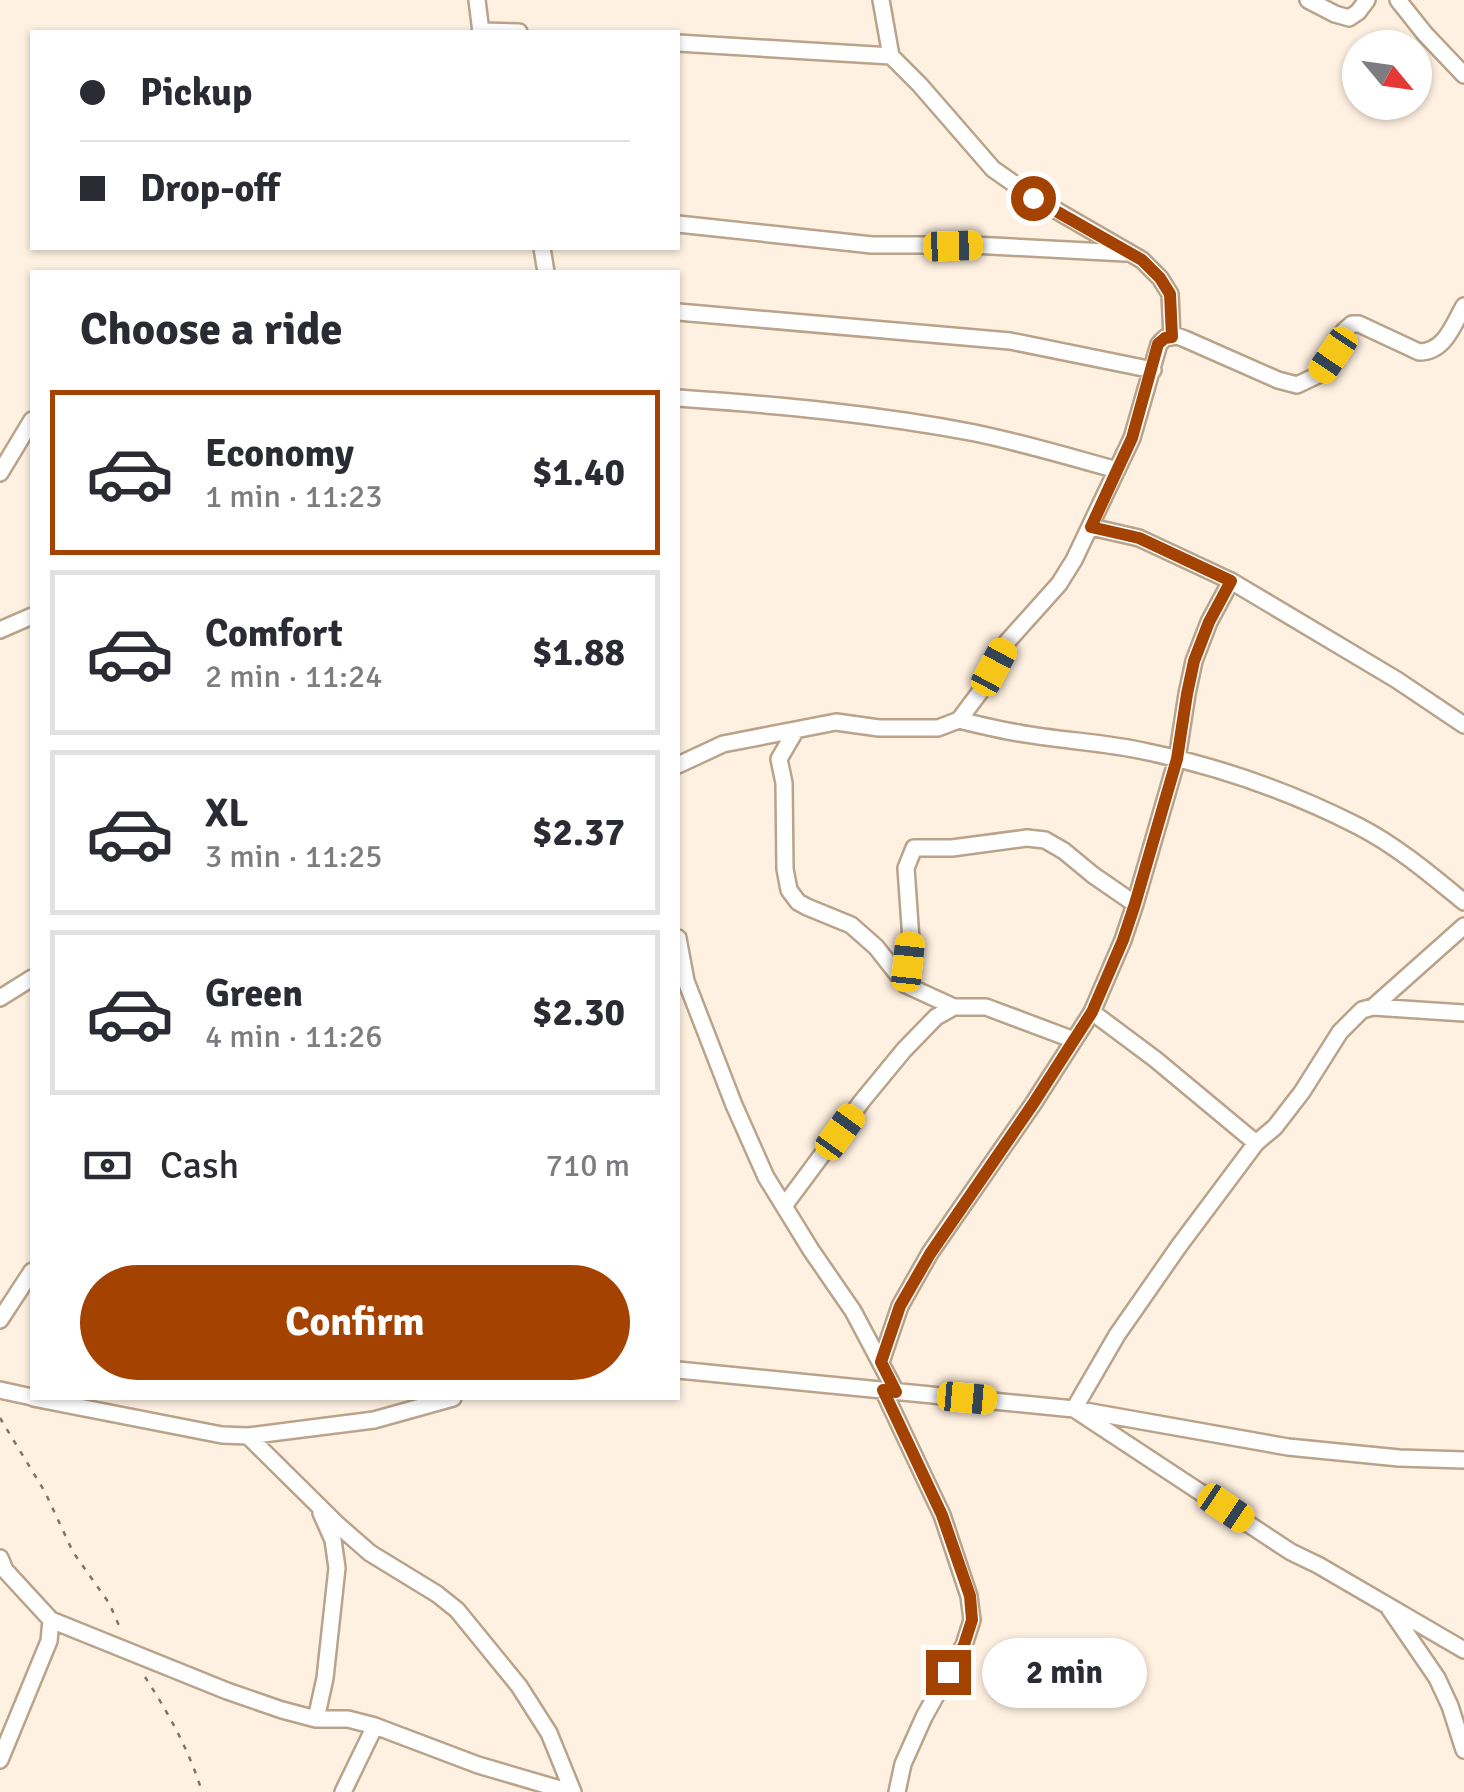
<!DOCTYPE html>
<html lang="en">
<head>
<meta charset="utf-8">
<style>
  :root { --surface:#fff; --page:#f2f2f3; --text:#2b2b33; --muted:#7c7c81; --line:#e1e1e2; --accent:#a44202 }
  body { margin:0; font-family:Signika,sans-serif; background:var(--page); color:var(--text); height:100vh; display:flex; flex-direction:column; font-size:38px; white-space:nowrap }
  * { box-sizing:border-box; margin:0 }
  p { font-size:32px; color:var(--muted) }
  .icon { flex:none; width:55px; height:55px; fill:none; stroke:currentColor; stroke-width:2; stroke-linecap:round; stroke-linejoin:round }
  .map { position:relative; flex:1; overflow:hidden }
  .side { position:absolute; left:30px; top:270px; width:650px; height:1130px; display:flex; flex-direction:column; background:var(--surface); border-radius:0px; box-shadow:0 2px 8px #0004 }
  .side>* { flex:none }
  .top-card { position:absolute; left:30px; top:30px; width:650px; height:220px; border-radius:0px; box-shadow:0 2px 8px #0004; display:grid; align-content:center; height:220px; padding:0 50px; background:var(--surface) }
  .needle { width:65px; rotate:119deg }
  .buttons { position:absolute; left:1342px; top:30px; display:grid; gap:20px }
  .buttons a { display:grid; place-items:center; width:90px; height:90px; border-radius:50%; background:var(--surface); box-shadow:0 2px 8px #0004; font-size:50px }
  .end { position:absolute; width:45px; height:45px; margin:-22px; border:12px solid #a44202; background:#fff; box-shadow:0 0 0 5px #fff }
  .from { border-radius:50% }
  .bubble { position:absolute; height:70px; border-radius:35px; background:var(--surface); box-shadow:0 2px 8px #0004; font-size:32px; font-weight:700; line-height:70px; text-align:center }
  .car { position:absolute; width:30px; height:60px; margin:-30px -15px; border-radius:12px; box-shadow:0 0 8px 2px #0007; background:linear-gradient(#f5c518 24%,#345 0 40%,#f5c518 0 76%,#345 0 86%,#f5c518 0) }
  .top-card b { display:flex; align-items:center; gap:35px; height:95px; font-size:38px }
  .top-card b+b { border-top:2px solid var(--line) }
  .top-card i { width:25px; height:25px; background:var(--text) }
  ul { padding:0; list-style:none }
  li { display:flex; align-items:center; gap:30px; height:165px; margin:0 20px 15px; padding:0 30px; border:5px solid var(--line); border-radius:0px }
  li div { flex:1 }
  li b { display:block; font-size:38px }
  li em { font-style:normal; font-weight:700 }
  li.active { border-color:var(--accent) }
  li>.icon { width:90px; height:90px; stroke-width:1.5 }
  h2 { padding:0 50px; font-size:45px; line-height:120px }
  .pay { display:flex; align-items:center; gap:25px; height:110px; padding:0 50px; font-size:38px }
  .pay p { margin-inline-start:auto }
  .primary-button { display:flex; gap:20px; margin-top:auto; padding:20px 50px }
  .primary-button a { flex:1; height:115px; border-radius:60px; background:var(--accent); color:#fff; font-size:40px; font-weight:700; line-height:115px; text-align:center }
  .map>svg:first-child { display:block }
</style>
</head>
<body>
<div class="map">
<svg width="1464" height="1792" viewBox="0 0 1464 1792">
  <rect width="100%" height="100%" fill="#fff1e1"/>
  <g fill="none" stroke-linecap="round" stroke-linejoin="round">
    <defs>
      <path id="street" d="M477,0L481,32
        M881,0L891,56L920,85L993,169L1033,197L1142,260L1160,278L1170,294L1172,337
        M1308,0L1335,14L1349,18L1358,12L1367,0
        M1398,0L1425,34L1464,75
        M480,31L519,32
        M678,43L891,56
        M678,224L872,245H973L1125,253
        M542,248L546,272
        M678,312L1010,341L1153,370
        M678,398C777,405 877,414 975,433C1023,443 1070,457 1117,470
        M0,473L32,420
        M1091,527L1139,538L1231,581L1397,680L1464,725
        M0,630L32,616
        M959,720C979,725 999,730 1019,733C1062,741 1105,742 1148,752C1220,767 1293,793 1358,826C1397,846 1431,875 1464,902
        M796,730L779,759L784,783L785,869L789,890L798,902L807,907L851,925L876,947L906,985L954,1007
        M678,765L723,744L836,722L879,728H938L959,720L980,692L1007,642L1059,584L1074,560L1132,438L1159,344L1165,338L1177,336L1185,339L1278,380L1297,385L1320,374L1333,355L1344,331L1352,324H1359L1419,352C1445,352 1453,325 1464,306
        M678,938L686,981L734,1105L766,1177L811,1250L853,1311L896,1392
        M906,985L911,940L906,868L914,848H952L1027,838L1045,840L1064,851L1093,875L1135,904
        M0,998L32,978
        M1373,1007L1464,926
        M1092,1012L1155,1059L1256,1143
        M1464,1013L1373,1007L1362,1010L1340,1032L1302,1092L1275,1127L1256,1143L1179,1246L1117,1335L1074,1409L1291,1552L1318,1565L1464,1650
        M784,1206L862,1101L904,1050L936,1017L954,1007H986L1074,1040
        M0,1320L32,1271
        M881,1362L900,1306L930,1253L1033,1104L1092,1012L1123,940L1135,904L1177,759L1187,694L1194,661L1209,622L1231,581
        M678,1370L1074,1409L1288,1447L1399,1458L1464,1460
        M0,1390L32,1397
        M883,1390L942,1515L969,1596L972,1620L964,1645L924,1717L903,1764L897,1792
        M33,1398L222,1435L248,1436L374,1420L453,1398
        M248,1436L338,1525L370,1553L437,1594L457,1610L519,1686L549,1733L573,1792
        M0,1558L5,1570L51,1620L49,1641L0,1760
        M1389,1608L1437,1678L1450,1706L1464,1750
        M51,1620L227,1691L282,1710L316,1719H348L375,1726L478,1765L570,1792
        M316,1719L325,1678L337,1568L333,1540L321,1513
        M343,1792L375,1726"/>
    </defs>
    <use href="#street" stroke="#b9a38a" stroke-width="20"/>
    <path stroke="#7f756a" stroke-width="2.5" stroke-dasharray="5 8" stroke-linecap="butt" d="M0,1418L45,1492L73,1552L109,1603L121,1630
      M145,1677C168,1712 190,1752 202,1792"/>
    <use href="#street" stroke="#fff" stroke-width="15"/>
  </g>
  <g fill="none" stroke-linecap="round" stroke-linejoin="round">
    <path stroke="#a44202" stroke-width="12" d="M948,1672L964,1645L972,1620L970,1596L942,1515L883,1390L896,1392L881,1362L900,1306L930,1254L1033,1104L1092,1012L1123,940L1135,904L1177,759L1187,694L1194,661L1209,622L1231,581L1139,538L1091,527L1132,438L1158,344L1165,338L1172,337L1170,294L1160,278L1142,260L1033,198"/>
  </g>
</svg>
<div class="buttons">
<a><svg class="needle" viewBox="-14 -14 28 28"><path d="M0-13l5 13h-10z" fill="#e53935"/><path d="M0 13l5-13h-10z" fill="#7c7c81"/></svg></a>
</div>
<i class="end from" style="left:1033px;top:198px"></i>
<i class="end" style="left:948px;top:1672px"></i>
<div class="bubble" style="left:982px;top:1638px;width:165px">2 min</div>
<i class="car" style="left:953px;top:246px;rotate:88deg"></i>
<i class="car" style="left:1333px;top:355px;rotate:214deg"></i>
<i class="car" style="left:994px;top:667px;rotate:28deg"></i>
<i class="car" style="left:908px;top:962px;rotate:6deg"></i>
<i class="car" style="left:840px;top:1132px;rotate:36deg"></i>
<i class="car" style="left:967px;top:1398px;rotate:95deg"></i>
<i class="car" style="left:1226px;top:1508px;rotate:124deg"></i>
<div class="top-card">
<b><i class="from"></i>Pickup</b>
<b><i></i>Drop-off</b>
</div>
<section class="side">
<h2>Choose a ride</h2>
<ul>
<li class="active"><svg class="icon" aria-label="car" viewBox="0 0 24 24"><path d="M5 17H2v-5l4-1 3-4h7l3 4 3 1v5h-3M9 17h6M6 11h13"/><circle cx="7" cy="17" r="2"/><circle cx="17" cy="17" r="2"/></svg><div><b>Economy</b><p>1 min · 11:23</p></div><em>$1.40</em></li>
<li><svg class="icon" aria-label="car" viewBox="0 0 24 24"><path d="M5 17H2v-5l4-1 3-4h7l3 4 3 1v5h-3M9 17h6M6 11h13"/><circle cx="7" cy="17" r="2"/><circle cx="17" cy="17" r="2"/></svg><div><b>Comfort</b><p>2 min · 11:24</p></div><em>$1.88</em></li>
<li><svg class="icon" aria-label="car" viewBox="0 0 24 24"><path d="M5 17H2v-5l4-1 3-4h7l3 4 3 1v5h-3M9 17h6M6 11h13"/><circle cx="7" cy="17" r="2"/><circle cx="17" cy="17" r="2"/></svg><div><b>XL</b><p>3 min · 11:25</p></div><em>$2.37</em></li>
<li><svg class="icon" aria-label="car" viewBox="0 0 24 24"><path d="M5 17H2v-5l4-1 3-4h7l3 4 3 1v5h-3M9 17h6M6 11h13"/><circle cx="7" cy="17" r="2"/><circle cx="17" cy="17" r="2"/></svg><div><b>Green</b><p>4 min · 11:26</p></div><em>$2.30</em></li>
</ul>
<div class="pay"><svg class="icon" aria-label="cash" viewBox="0 0 24 24"><path d="M3 7h18v10H3z"/><circle cx="12" cy="12" r="2"/></svg>Cash<p>710 m</p></div>
<div class="primary-button"><a>Confirm</a></div>
</section>
</div>
</body>
</html>
